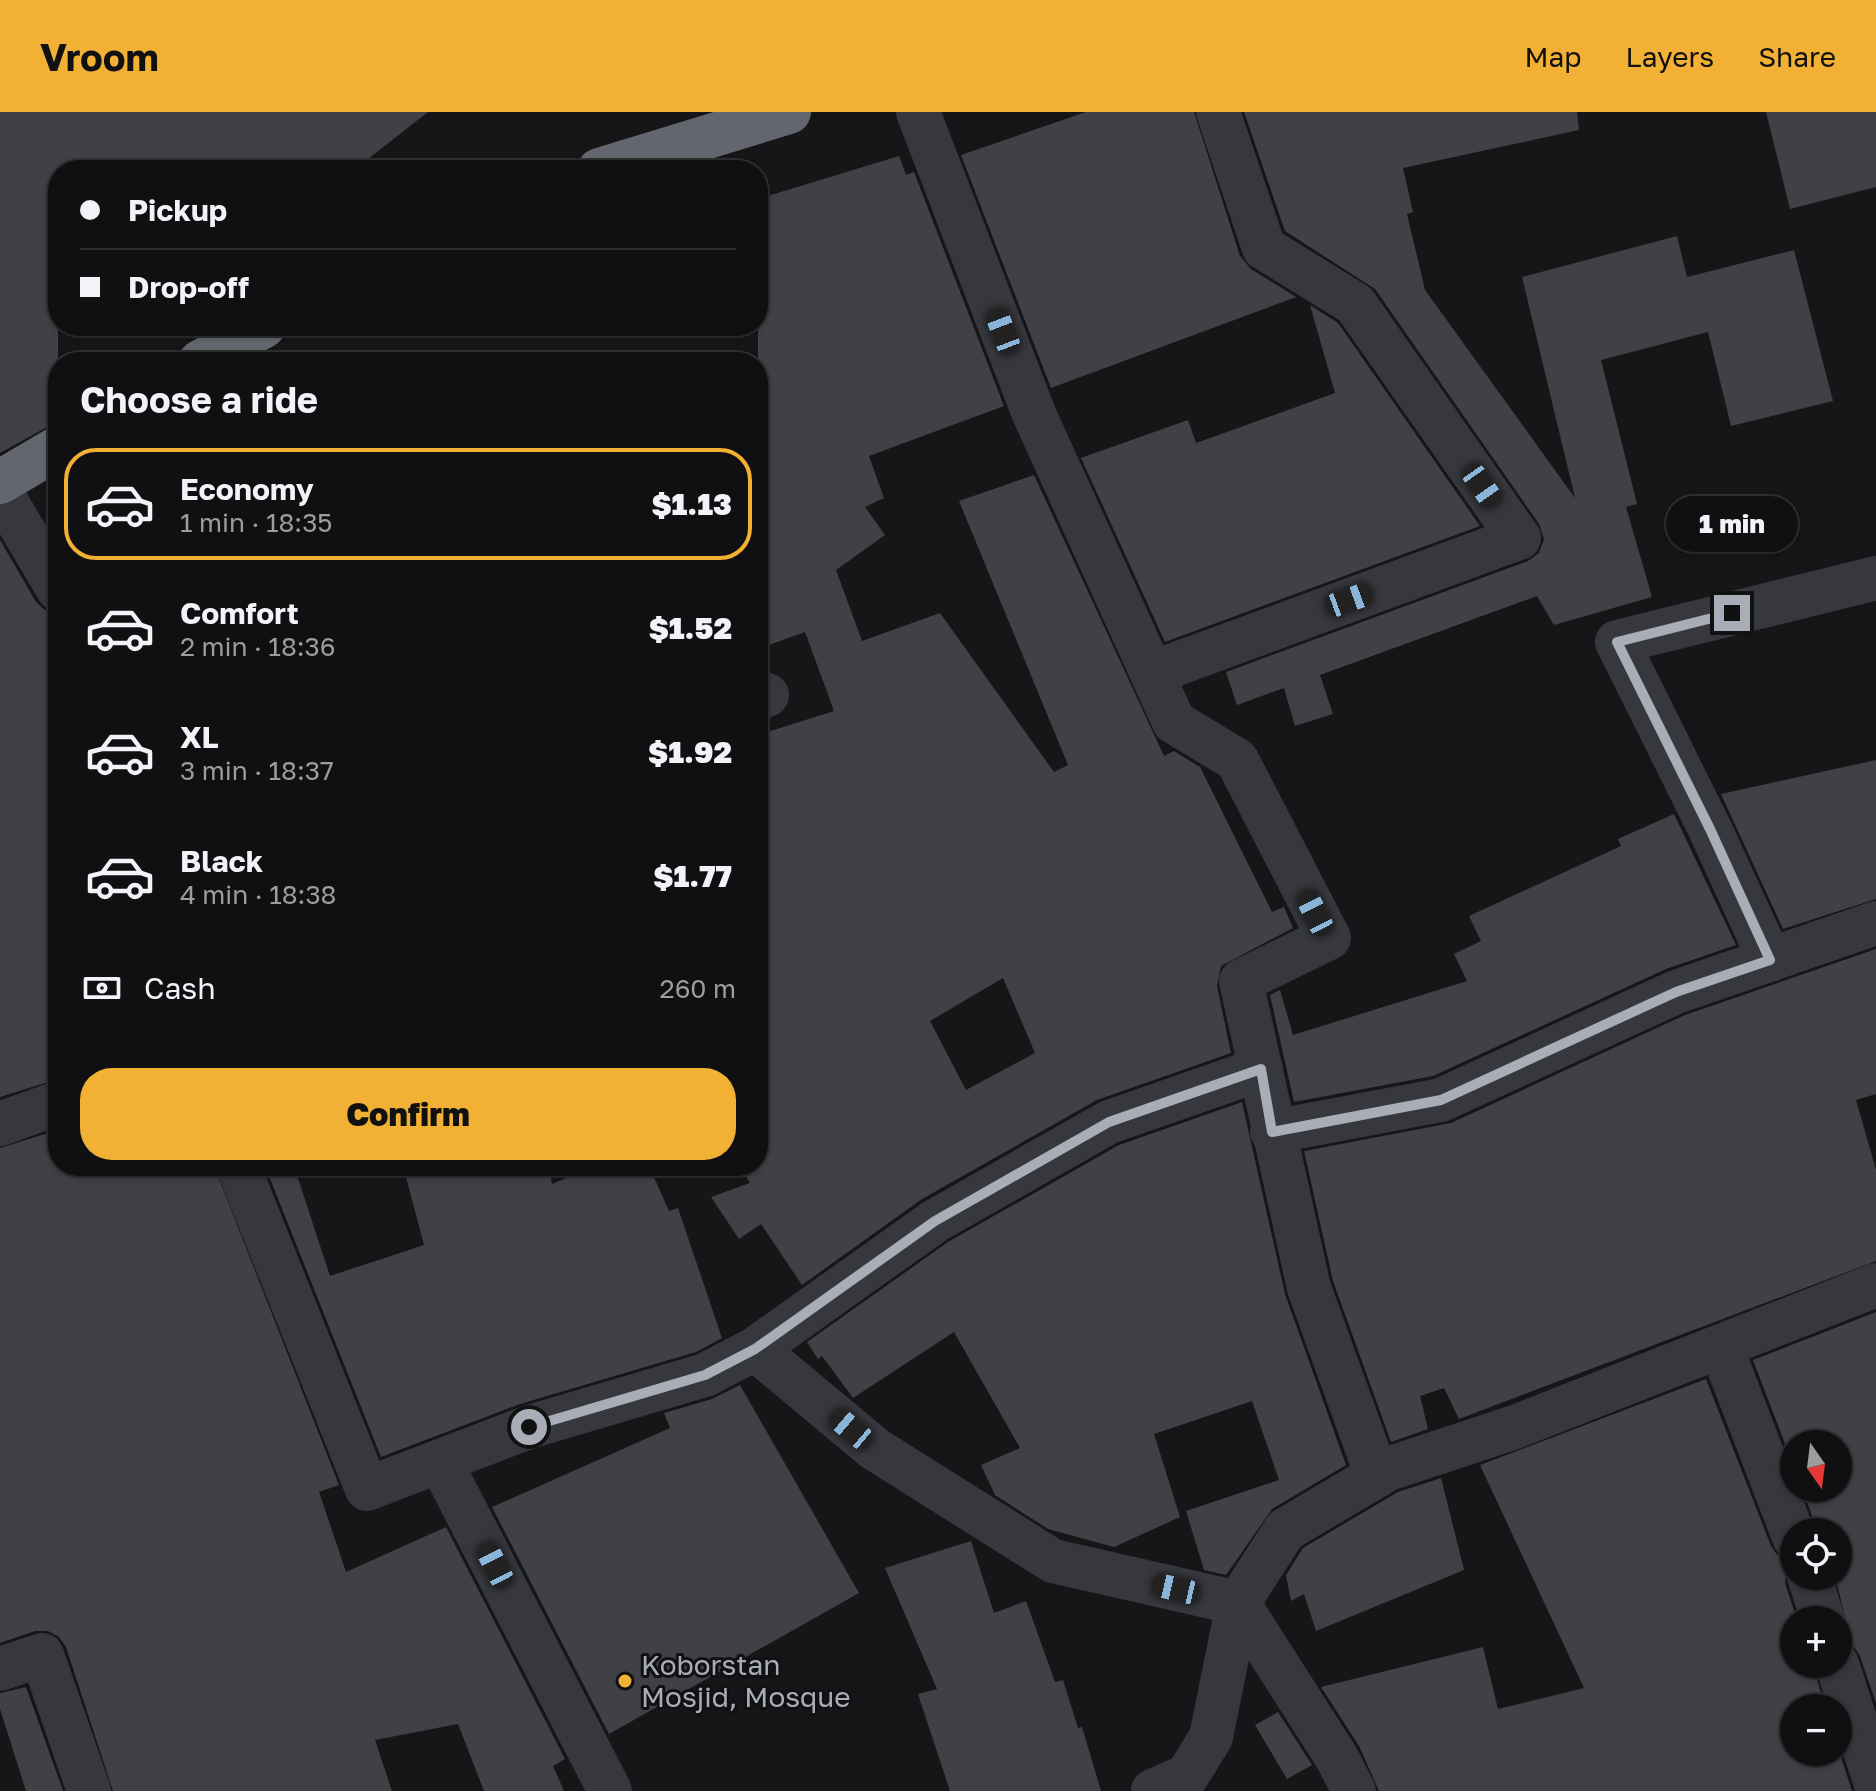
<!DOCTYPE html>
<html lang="en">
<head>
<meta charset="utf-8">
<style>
  :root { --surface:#101012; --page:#19191b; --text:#f1f3f6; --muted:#9c9d9f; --line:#303032; --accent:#f2b134 }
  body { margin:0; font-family:"Golos Text",sans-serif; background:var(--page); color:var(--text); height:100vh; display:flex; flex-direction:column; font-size:30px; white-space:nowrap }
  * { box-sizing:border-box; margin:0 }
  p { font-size:26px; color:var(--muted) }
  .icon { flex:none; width:44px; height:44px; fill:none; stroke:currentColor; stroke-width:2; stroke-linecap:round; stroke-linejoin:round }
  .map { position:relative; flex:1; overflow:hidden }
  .details { position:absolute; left:48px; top:240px; width:720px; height:824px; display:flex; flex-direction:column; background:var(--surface); border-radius:32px; box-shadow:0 2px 6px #0004,0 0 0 2px var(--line) }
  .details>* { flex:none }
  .guide { position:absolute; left:48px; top:48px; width:720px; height:176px; border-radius:32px; box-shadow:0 2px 6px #0004,0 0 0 2px var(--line); display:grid; align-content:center; height:176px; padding:0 32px; background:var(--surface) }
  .needle { width:52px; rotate:166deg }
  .controls { position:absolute; left:1780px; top:1318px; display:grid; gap:16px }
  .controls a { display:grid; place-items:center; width:72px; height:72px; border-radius:50%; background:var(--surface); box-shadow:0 2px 6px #0004,0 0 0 2px var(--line); font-size:40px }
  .end { position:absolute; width:36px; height:36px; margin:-18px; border:10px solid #a8adb8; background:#111; box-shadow:0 0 0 4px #111 }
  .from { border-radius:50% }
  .bubble { position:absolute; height:56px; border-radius:28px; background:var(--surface); box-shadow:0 2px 6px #0004,0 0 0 2px var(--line); font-size:26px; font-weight:800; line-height:56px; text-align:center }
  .car { position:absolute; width:24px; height:48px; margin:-24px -12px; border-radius:10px; box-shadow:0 0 6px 2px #0007; background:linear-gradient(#222 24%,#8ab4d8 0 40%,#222 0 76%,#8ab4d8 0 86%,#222 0) }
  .guide b { display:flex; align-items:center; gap:28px; height:76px; font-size:30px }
  .guide b+b { border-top:2px solid var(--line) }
  .guide i { width:20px; height:20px; background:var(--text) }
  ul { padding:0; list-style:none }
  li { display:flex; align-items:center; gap:24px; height:112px; margin:0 16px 12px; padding:0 16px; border:4px solid transparent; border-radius:32px }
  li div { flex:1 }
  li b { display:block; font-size:30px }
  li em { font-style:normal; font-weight:800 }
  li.active { border-color:var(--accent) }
  li>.icon { width:72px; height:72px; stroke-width:1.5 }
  h2 { padding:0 32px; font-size:36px; line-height:96px }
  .pay { display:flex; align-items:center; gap:20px; height:88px; padding:0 32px; font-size:30px }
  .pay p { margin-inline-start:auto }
  .primary-button { display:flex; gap:16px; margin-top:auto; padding:16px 32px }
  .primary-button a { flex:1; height:92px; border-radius:32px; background:var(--accent); color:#111; font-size:32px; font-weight:800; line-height:92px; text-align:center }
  header { display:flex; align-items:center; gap:48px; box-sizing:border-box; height:112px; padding:0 40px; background:var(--accent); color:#111 }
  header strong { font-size:38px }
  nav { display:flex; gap:44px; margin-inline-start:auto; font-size:28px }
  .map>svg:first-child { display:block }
</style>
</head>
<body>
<header>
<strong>Vroom</strong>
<nav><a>Map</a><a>Layers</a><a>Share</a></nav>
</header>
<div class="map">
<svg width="1876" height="1679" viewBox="0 0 1876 1679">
  <rect width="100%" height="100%" fill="#161618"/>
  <path fill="#404145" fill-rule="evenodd" d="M0,0H428L354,58H58V309L0,341Z
    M1086,0H1194L1240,144L1251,157L1296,185L1051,276L961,43Z
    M1244,0H1577L1579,18L1403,56L1413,100L1407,102L1425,178L1575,386L1522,165L1677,124L1687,165L1794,138L1833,289L1731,314L1708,220L1601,248L1637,392L1626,395L1652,485L1554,513L1537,484L1320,563L1333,602L1295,614L1284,576L1237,593L1226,560L1528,449L1539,441L1544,427L1539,412L1375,177L1285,119Z
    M1766,0H1876V75L1790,97Z
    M899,44L906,63L914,60L1004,294L869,344L884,386L865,395L885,423L836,458L862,529L940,501L1054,660L1068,653L959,389L1034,363L1164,644L1174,639L1200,655L1272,800L1284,795L1293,816L1221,854L1217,874L1231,941L1097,988L922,1087L802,1173L761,1112L739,1127L711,1085L750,1071L740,1054H758V623L834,599L805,520L758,537V87ZM1003,866L1035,941L966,978L930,909Z
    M1310,193L1338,211L1480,414L1165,530L1081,346L1188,308L1196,331L1335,281Z
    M0,428L36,490L45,498L56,502L58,508V967L0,985Z
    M1876,648V787L1783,817L1721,682Z
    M1674,702L1736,833L1666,857L1433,964L1294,990L1270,883L1280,878L1293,923L1467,869L1454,842L1481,829L1469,804L1621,734L1618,727Z
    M1876,837V982L1856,988L1876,1058V1149L1459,1307L1444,1276L1420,1284L1428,1317L1391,1330L1333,1169L1304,1039L1451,1011L1685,903Z
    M1242,990L1285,1182L1346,1353L1272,1397L1226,1463L1204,1458L1186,1399L1279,1368L1252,1289L1154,1322L1180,1405L1114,1435L1048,1417L995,1383L981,1353L1020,1336L954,1220L853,1286L822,1244L818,1247L807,1230L948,1130L1119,1033Z
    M58,1018V1054H214L339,1373L319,1380L346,1460L446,1415L565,1647L553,1654L564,1679H484L458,1612L375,1628L392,1679H113L66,1535L59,1525L48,1519H35L0,1531V1036Z
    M265,1054H294L330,1164L424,1133L403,1054H549L552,1072L594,1054H649L669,1099L678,1096L722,1226L696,1240L520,1292L381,1345Z
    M1876,1200V1591L1860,1544L1853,1533L1838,1528L1847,1513L1835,1464L1838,1420H1818L1802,1376H1838V1332H1794V1355L1753,1248Z
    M1706,1267L1771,1434L1778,1444L1789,1449L1785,1471L1797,1508L1794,1552H1813L1825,1596H1794V1640H1838V1636L1852,1679H1379L1359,1634L1321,1575L1483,1535L1498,1597L1584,1576L1480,1353Z
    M740,1273L859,1481L609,1622L492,1395L670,1316L664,1301L712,1287Z
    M1441,1366L1464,1458L1316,1519L1304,1482L1291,1489L1286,1463L1303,1436L1398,1380Z
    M971,1429L994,1501L1026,1489L1055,1570L1063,1568L1078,1616L1082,1615L1101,1679H950L918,1582L937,1577L885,1456Z
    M26,1575L63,1679H26L0,1597V1581Z
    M1278,1600L1312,1653L1287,1667L1255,1613Z"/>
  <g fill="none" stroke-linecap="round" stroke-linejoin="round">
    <path stroke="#37383d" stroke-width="44" d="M918,0L1034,302L1174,610L1237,648L1329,826L1241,869L1309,1176L1377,1364
      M0,379L58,477
      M1152,561L1519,426L1355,192L1264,136L1218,0
      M758,587L767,583
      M1770,848L1710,717L1617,530L1876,466
      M0,1012L58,991
      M1272,1020L1441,988L1676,880L1876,811
      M238,1054L367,1377L529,1315L705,1263L755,1237L875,1337L1053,1449L1238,1491L1337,1646L1354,1679
      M1721,1235L1794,1425
      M755,1237L935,1109L1109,1010L1261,957
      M440,1349L610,1679
      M1809,1464L1823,1508
      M1837,1552L1876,1672
      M0,1557L42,1543L89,1679
      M1153,1679L1187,1664L1211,1625L1238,1491L1285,1418L1388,1357L1515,1315L1876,1173"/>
    <path stroke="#63666e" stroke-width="44" d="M599,58L789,0
      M200,250L264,214
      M0,370L58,336"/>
  </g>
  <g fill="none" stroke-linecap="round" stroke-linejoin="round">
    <path stroke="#a8adb8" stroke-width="10" d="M529,1315L705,1263L755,1237L935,1109L1109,1010L1261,957L1272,1020L1441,988L1676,880L1770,848L1710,717L1617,530L1732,501"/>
  </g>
  <circle fill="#f2b134" stroke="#111113" stroke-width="3" cx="625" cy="1569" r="8"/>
  <g text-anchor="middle" stroke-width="6" stroke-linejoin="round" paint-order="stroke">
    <g font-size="28" fill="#a8adb8" stroke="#111113" text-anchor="start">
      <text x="641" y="1563">Koborstan<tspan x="641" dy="32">Mosjid, Mosque</tspan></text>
    </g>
  </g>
</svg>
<div class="controls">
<a><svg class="needle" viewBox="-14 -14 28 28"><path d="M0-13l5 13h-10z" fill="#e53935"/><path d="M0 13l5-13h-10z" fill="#9c9d9f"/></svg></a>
<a><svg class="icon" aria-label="locate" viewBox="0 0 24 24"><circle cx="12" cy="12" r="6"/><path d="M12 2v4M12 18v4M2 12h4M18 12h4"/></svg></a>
<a>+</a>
<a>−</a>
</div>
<i class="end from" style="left:529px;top:1315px"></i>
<i class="end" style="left:1732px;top:501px"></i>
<div class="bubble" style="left:1666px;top:384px;width:132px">1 min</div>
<i class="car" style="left:1003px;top:219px;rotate:339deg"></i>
<i class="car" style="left:1482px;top:374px;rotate:145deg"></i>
<i class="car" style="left:1349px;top:488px;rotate:70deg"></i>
<i class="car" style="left:1315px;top:801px;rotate:333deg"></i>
<i class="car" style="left:851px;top:1317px;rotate:310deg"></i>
<i class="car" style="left:495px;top:1453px;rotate:333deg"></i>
<i class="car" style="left:1176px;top:1477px;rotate:283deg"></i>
<div class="guide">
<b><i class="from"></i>Pickup</b>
<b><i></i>Drop-off</b>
</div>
<section class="details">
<h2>Choose a ride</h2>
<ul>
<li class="active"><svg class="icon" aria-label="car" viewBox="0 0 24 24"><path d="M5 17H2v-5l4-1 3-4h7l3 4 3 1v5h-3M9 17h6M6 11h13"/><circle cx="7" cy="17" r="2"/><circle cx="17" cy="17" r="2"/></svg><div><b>Economy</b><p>1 min · 18:35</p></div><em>$1.13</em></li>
<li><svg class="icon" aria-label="car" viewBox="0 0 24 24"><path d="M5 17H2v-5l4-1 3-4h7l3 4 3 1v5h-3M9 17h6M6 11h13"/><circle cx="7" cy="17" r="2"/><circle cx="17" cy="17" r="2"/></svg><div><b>Comfort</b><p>2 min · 18:36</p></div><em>$1.52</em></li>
<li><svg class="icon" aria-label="car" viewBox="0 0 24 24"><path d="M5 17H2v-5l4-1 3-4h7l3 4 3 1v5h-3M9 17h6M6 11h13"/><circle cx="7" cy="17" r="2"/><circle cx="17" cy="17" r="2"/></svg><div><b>XL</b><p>3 min · 18:37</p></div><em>$1.92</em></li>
<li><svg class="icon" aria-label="car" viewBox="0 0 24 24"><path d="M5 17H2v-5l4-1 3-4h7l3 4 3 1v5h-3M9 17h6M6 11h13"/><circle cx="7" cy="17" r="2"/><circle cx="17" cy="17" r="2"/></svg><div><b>Black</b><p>4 min · 18:38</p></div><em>$1.77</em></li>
</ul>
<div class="pay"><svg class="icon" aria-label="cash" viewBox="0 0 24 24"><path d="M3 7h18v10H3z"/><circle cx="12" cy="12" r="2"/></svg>Cash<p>260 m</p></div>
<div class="primary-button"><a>Confirm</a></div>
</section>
</div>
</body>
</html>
